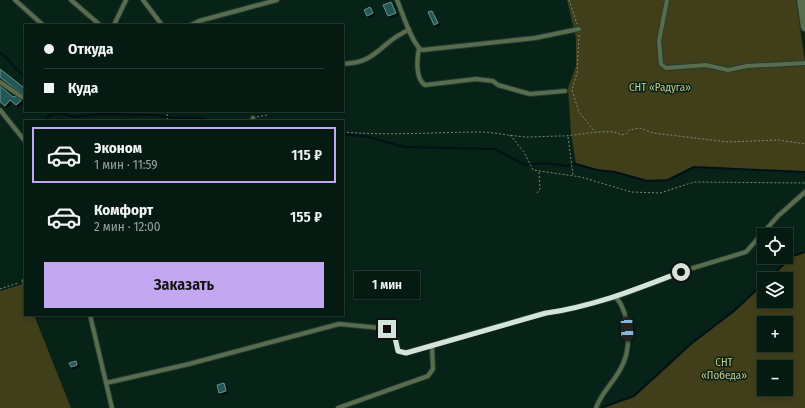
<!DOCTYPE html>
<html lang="ru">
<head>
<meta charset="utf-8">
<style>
  :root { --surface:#051a11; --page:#0e231a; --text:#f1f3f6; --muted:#97a19f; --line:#263831; --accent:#c4a7f1 }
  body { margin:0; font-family:"Fira Sans Condensed",sans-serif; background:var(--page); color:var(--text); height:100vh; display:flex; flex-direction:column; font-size:15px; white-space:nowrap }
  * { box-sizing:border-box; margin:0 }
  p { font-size:13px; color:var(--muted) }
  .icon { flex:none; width:22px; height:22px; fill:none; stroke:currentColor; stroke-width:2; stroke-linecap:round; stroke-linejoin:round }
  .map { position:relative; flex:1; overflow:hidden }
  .details { position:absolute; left:24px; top:120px; width:320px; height:196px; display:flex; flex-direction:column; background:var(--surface); border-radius:0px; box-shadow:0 2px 6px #0003,0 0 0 1px var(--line) }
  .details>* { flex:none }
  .hud { position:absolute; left:24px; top:24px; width:320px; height:88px; border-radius:0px; box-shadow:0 2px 6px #0003,0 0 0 1px var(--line); display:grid; align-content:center; height:88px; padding:0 20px; background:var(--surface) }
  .fabs { position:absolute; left:757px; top:228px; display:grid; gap:8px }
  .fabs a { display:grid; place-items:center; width:36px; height:36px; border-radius:0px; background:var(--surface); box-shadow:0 2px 6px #0003,0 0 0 1px var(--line); font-size:20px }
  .end { position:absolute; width:18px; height:18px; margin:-9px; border:5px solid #d4e4db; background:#111; box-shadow:0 0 0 2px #111 }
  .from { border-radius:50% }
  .bubble { position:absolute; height:28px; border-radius:0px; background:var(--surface); box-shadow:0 2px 6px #0003,0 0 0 1px var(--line); font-size:13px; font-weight:600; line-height:28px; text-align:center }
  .car { position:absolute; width:12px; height:24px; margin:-12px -6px; border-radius:5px; box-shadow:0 0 3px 1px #0007; background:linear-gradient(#222 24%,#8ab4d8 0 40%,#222 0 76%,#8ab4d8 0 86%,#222 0) }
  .hud b { display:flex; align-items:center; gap:14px; height:38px; font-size:15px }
  .hud b+b { border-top:1px solid var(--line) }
  .hud i { width:10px; height:10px; background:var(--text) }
  ul { padding:7px 0 0; list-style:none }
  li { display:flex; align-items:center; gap:12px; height:56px; margin:0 8px 6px; padding:0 12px; border:2px solid transparent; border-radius:0px }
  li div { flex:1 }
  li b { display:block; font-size:15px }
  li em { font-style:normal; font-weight:600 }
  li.active { border-color:var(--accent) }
  li>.icon { width:36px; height:36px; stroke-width:1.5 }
  .action { display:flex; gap:8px; margin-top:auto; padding:8px 20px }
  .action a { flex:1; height:46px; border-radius:0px; background:var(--accent); color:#111; font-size:16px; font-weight:600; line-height:46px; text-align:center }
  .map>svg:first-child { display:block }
</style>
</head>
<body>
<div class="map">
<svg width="805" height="408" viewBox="0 0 805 408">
  <defs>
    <filter id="shadow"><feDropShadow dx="2" dy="2" stdDeviation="0" flood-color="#0009"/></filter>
  </defs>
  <rect width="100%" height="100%" fill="#072217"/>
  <path fill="#413f1a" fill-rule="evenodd" d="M567,0H796L805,62V172L694,167L668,180L647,181L615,172L597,170L576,164L571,133L568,88L576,66V38Z
    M805,252V408H601L634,396L692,343L734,311L764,283V301H786V279H768L793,256ZM764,323H786V345H764ZM764,367H786V389H764Z
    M23,284L25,291V315H34L71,408H0V291Z"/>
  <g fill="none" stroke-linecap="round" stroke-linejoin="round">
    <path stroke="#001117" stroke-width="2" d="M0,53C10,58 14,71 25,76
      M45,121L50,115L60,113L74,117L99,114L156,115L172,118H201L209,121
      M343,134L368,137L404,147L495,149L525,165L544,163L568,166L576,164L597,170L615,172L647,181L668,180L694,167L805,172
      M768,279L793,256L805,252
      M601,408L634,396L692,343L734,311L764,283"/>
  </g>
  <path fill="#235855" stroke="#6a8e8b" filter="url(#shadow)" d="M391,2L396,13L388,16L383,5Z
    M370,7L373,13L367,16L364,10Z
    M432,11L438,23L434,25L428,12Z
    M0,69L23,87L25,91L22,94L0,77Z
    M0,86L13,97L19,96L21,101L16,105L10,100L5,106L0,102Z
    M76,361L77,365L71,367L69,363Z
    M224,383L226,391L219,393L217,385Z"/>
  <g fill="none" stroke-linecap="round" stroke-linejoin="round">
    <defs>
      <path id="service" d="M15,0L43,25
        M71,0L100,25
        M143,0L162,25
        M397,0C402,11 412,45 422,50L535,38L579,29
        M667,0L659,41L661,64L666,68L706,65L728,70L747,66L805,63
        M114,25L126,0
        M191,25L199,21L277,0
        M419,48C417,58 415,79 425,85L476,79L493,81L498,85L530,94L565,91
        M343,64C371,62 373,54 393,39C398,35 404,33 409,29
        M0,82L22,97
        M0,110L25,141
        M252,121L253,118
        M24,281H25
        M90,315L112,408
        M106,383L189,364L339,324L392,329L395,334L398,351L406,353L541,314L561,311L616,297L693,268L746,252L778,216L805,192
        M338,408L428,376L433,369L432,346
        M596,408C601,393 614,382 621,368C632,349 630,314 616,297"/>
      <path id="minor" d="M801,0L805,27"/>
    </defs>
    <use href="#service" stroke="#243d32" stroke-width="6"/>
    <use href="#minor" stroke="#243d32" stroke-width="10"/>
    <path stroke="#768b82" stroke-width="1" stroke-dasharray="2 2" stroke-linecap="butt" d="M569,0L577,24
      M579,35L577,73L572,90L579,112L595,132
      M260,111V115
      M167,114L168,121
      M257,117L267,115
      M343,132C392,136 435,132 483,132C498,133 512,136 526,137C538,137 550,136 562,136C577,136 611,127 621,135L626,134L629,130L640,128L653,133L728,142L779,140L805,144
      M510,135L524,152L533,170L581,177L631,192L660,193L694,182L805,183
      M568,137L573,175
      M537,193L540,189L539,171
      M0,289L18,283"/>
    <use href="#service" stroke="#596c4d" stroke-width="4"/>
    <use href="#minor" stroke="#596c4d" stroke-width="8"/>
  </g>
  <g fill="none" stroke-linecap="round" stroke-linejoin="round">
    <path stroke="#d4e4db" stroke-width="5" d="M387,329H392L394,334L398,351L406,353L546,313C592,307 637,289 681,272"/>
  </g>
  <g text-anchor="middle" stroke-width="3" stroke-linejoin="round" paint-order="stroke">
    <g font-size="11" fill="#cbc886" stroke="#072217">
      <text x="660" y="91">СНТ «Радуга»</text>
      <text x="724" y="366">СНТ<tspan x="724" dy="13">«Победа»</tspan></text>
    </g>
  </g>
</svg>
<div class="fabs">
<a><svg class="icon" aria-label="locate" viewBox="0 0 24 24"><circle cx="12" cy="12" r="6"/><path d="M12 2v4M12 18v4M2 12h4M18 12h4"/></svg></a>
<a><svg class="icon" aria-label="layers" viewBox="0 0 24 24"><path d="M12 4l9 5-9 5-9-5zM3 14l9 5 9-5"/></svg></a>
<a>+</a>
<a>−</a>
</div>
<i class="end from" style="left:681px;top:272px"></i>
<i class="end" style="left:387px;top:329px"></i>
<div class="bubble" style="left:354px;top:271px;width:66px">1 мин</div>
<i class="car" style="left:627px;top:329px;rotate:177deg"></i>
<div class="hud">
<b><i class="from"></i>Откуда</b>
<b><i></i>Куда</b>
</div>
<section class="details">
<ul>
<li class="active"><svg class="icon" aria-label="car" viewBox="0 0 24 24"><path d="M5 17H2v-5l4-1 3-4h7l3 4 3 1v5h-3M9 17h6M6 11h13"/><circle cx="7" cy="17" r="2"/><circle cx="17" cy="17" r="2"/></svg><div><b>Эконом</b><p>1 мин · 11:59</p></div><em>115 ₽</em></li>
<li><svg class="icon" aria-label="car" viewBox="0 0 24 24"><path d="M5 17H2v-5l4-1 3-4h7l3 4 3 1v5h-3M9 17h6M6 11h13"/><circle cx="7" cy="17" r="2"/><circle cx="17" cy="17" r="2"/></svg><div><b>Комфорт</b><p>2 мин · 12:00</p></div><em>155 ₽</em></li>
</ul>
<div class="action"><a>Заказать</a></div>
</section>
</div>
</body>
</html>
